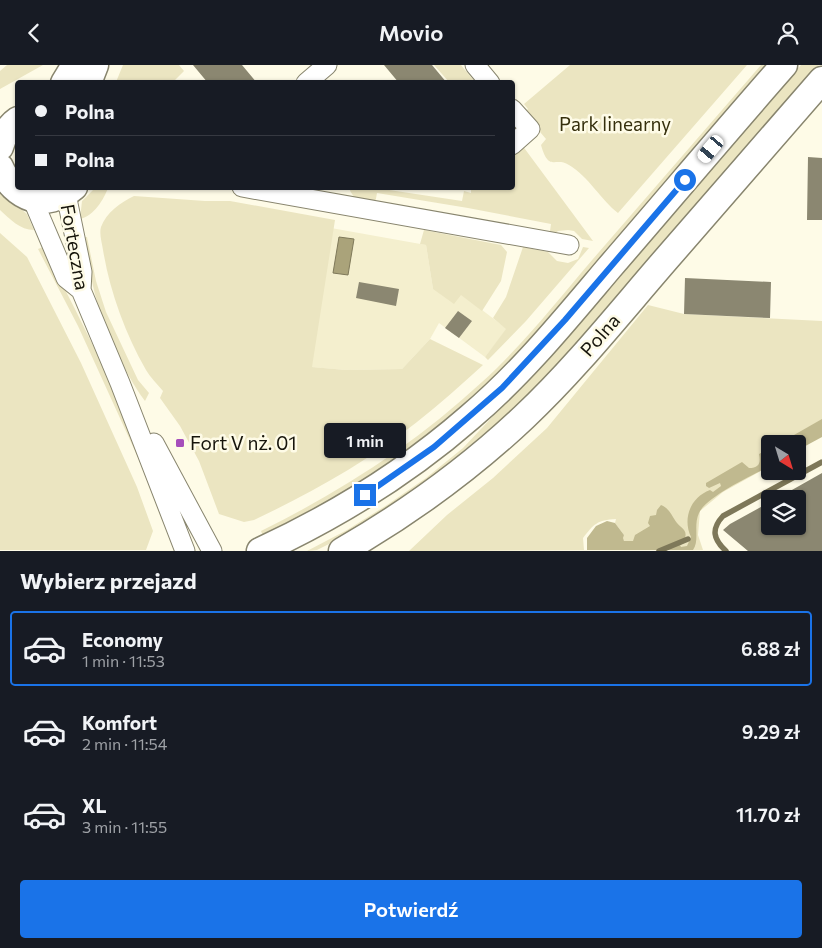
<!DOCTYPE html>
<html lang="pl">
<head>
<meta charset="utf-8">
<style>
  :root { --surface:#171b24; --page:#20242c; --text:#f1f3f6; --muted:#9ea1a6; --line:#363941; --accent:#1a73e8 }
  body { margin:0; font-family:Commissioner,sans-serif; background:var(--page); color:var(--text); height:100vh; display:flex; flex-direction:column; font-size:19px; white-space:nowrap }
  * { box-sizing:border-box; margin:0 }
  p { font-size:16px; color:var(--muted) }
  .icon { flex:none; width:28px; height:28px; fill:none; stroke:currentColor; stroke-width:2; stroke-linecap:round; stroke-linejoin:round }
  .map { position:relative; height:486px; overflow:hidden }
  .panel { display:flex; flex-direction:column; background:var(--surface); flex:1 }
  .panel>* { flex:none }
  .hud { position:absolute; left:15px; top:15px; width:500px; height:110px; border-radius:5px; box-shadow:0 1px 4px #0004; display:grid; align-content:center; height:110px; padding:0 20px; background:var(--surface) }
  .needle { width:32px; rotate:142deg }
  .controls { position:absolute; left:761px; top:370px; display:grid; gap:10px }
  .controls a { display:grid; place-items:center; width:45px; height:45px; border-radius:5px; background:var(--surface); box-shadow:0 1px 4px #0004; font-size:25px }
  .end { position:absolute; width:22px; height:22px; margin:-11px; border:6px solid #1a73e8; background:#fff; box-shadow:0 0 0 2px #fff }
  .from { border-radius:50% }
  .bubble { position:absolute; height:35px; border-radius:5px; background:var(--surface); box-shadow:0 1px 4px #0004; font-size:16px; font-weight:600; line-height:35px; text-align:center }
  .car { position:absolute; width:15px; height:30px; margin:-15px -8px; border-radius:6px; box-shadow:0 0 4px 1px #0007; background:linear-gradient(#fff 24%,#345 0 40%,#fff 0 76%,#345 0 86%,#fff 0) }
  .hud b { display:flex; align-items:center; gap:18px; height:48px; font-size:19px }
  .hud b+b { border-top:1px solid var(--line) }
  .hud i { width:12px; height:12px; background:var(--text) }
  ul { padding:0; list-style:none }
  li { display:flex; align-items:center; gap:15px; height:75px; margin:0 10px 8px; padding:0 10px; border:2px solid transparent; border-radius:5px }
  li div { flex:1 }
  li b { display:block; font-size:19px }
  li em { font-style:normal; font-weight:600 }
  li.current { border-color:var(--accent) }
  li>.icon { width:45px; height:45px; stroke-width:1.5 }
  h2 { padding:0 20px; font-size:22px; line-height:60px }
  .primary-button { display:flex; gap:10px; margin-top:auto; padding:10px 20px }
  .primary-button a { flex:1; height:58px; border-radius:5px; background:var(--accent); color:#fff; font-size:20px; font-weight:600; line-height:58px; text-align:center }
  header { display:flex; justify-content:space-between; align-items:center; height:65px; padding:0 20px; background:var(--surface); font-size:22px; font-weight:600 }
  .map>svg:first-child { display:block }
</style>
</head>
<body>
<header><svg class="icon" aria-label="back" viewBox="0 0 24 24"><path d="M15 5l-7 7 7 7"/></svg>Movio<svg class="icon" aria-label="person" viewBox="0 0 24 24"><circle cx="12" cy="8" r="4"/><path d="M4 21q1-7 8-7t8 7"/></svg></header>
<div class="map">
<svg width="822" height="486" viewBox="0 0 822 486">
  <rect width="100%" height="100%" fill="#fefbe7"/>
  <path fill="#f4efce" d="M331,163L426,180L433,224L461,229L507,264L485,292L439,258L430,274L402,304L346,305L311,302Z"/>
  <path fill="#ebe5c1" d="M7,0H43L0,24V6Z
    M123,0H179L184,6L173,17H116Z
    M434,0H461L475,17H449Z
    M570,0H747L618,148C602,136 588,111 569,100C555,91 549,108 541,80L546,74L524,48L528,44L524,39Z
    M761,0H771L508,300L458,347L392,398L334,436L263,471L261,466C342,426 416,378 482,317C523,280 557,236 593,194C649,129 705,65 761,0Z
    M801,0H819L592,262L518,341L482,374L417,425L335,476L317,485L307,486L347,465L387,440L426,413L463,383L548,293Z
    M522,80L593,176L582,174L574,166L568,165L558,166L549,173L551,159L468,143L377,128L375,139C363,138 353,135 349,123H376L462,136L464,126L471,128V123L512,122L513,89Z
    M95,123H108C104,134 94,151 80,154L82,136Z
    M0,127L27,149L34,165C20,165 10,154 0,145Z
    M134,131L205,136H230L335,155L312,302L346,305L402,304L430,274L483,300C461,320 440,339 417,357C367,397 311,428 254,455L244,457L219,449L199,396L180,361L160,333L163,326C157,319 150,312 146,305C125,268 110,227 103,185C102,178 99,169 101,162C106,148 121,137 134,131Z
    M424,165L501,180L507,187L501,216L482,246L461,230L454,239L433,224L426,180L420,179Z
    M0,168L27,192L81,298L137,422L153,466L146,485H0Z
    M82,172H87L96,216L106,247L138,315L149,328L145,336C123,306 101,258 93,221C89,205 86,188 82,172Z
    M43,182C83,259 123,336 150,419L78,261L38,184Z
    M523,182L548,187L557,196L568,198L578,194L583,182L589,183L526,256L488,295L485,292L506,264L493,253L506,232Z
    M648,240L684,249L822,256V371L798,379H770V401L723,427L700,446L698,470L703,485H690L633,476H624L622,473L624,470L615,458L616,454C597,455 594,459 583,473L584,485L409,486L447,450L493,413L547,363Z"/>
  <path fill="#c0b98f" d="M822,354V372L798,385V379H784L787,374Z
    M770,383V401C753,410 706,432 699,448C693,461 700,475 693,485H587V473L596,461L607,456L615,458L624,470L623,473L624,476H633L635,470L650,461L648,458L650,451L656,450L657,445L661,440C670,444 671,450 677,458C684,466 688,464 684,478L680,480L681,482L687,481L691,472C682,453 691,432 710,425L713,427L721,421L720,418L709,423L706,421V418L742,397L749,403C759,403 761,398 759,389Z"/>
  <path fill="#aaa37a" stroke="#7e7859" d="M339,172L354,174L348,210L333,208Z"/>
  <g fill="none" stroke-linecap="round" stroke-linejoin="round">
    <path stroke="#7e7859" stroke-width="5.5" d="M659,486L688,474
      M726,486C713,474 711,464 723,451L822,397"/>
  </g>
  <path fill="#8b8771" d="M193,0H242L257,18H208Z
    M384,0H432L447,18H399Z
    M808,92L822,93V155H807Z
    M685,213L771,217L770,253L684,249Z
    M359,217L399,224L396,241L356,233Z
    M458,246L472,256L459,273L445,263Z
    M822,408V486H748L723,465L730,459L770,437V461H798V434H776Z"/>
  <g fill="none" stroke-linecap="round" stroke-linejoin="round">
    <defs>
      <path id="street" d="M475,0L490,18
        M306,18L327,0
        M512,44L530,64L512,80
        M242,122L569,180
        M66,129L82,207L81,225L120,318L185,486
        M32,133L66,213L81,225
        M154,378L212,486"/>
      <path id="secondary" d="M64,18L75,0
        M88,18L95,0
        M0,82C3,71 8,62 18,55
        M0,102C14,134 46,146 74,122
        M260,486C336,451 407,407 470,352C522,308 565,255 609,203C667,136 725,67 784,0
        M342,486C408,448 469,404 524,352C576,303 621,246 668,192C719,133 771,74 822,15"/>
    </defs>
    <use href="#street" stroke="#88856e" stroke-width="21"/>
    <use href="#secondary" stroke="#88856e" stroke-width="29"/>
    <use href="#street" stroke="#fff" stroke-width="19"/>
    <use href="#secondary" stroke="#fff" stroke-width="26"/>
  </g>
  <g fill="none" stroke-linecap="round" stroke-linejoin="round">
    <path stroke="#1a73e8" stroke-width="6" d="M365,430L434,382L502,323L565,255L685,115"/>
  </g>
  <rect fill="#a64ebb" stroke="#fefbe7" stroke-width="2" x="175" y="373" width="10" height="10" rx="2.5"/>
  <g text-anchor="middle" stroke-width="5" stroke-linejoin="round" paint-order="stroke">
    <g font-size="19" fill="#352f0c" stroke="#fefbe7">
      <text x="615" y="66">Park linearny</text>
    </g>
    <g font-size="19" fill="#16140b" stroke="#fefbe7">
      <text transform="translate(75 182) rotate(80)" y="7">Forteczna</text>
      <text transform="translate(600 270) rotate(-49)" y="7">Polna</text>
    </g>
    <g font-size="19" fill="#16140b" stroke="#fefbe7" text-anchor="start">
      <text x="190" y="385">Fort V nż. 01</text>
    </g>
  </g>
</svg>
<div class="controls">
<a><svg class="needle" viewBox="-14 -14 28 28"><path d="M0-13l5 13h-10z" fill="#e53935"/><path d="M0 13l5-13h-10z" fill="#9ea1a6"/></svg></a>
<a><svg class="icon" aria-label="layers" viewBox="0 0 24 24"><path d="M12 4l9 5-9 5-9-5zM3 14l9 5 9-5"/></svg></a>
</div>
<i class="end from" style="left:685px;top:115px"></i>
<i class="end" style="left:365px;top:430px"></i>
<div class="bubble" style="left:324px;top:358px;width:82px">1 min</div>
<i class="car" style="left:711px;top:84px;rotate:220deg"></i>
<div class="hud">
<b><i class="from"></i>Polna</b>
<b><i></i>Polna</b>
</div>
</div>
<section class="panel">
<h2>Wybierz przejazd</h2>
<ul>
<li class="current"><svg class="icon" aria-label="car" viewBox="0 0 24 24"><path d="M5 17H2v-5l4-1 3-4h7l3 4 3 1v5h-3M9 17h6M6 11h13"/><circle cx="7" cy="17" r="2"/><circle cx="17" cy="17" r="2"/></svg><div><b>Economy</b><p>1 min · 11:53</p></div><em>6.88 zł</em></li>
<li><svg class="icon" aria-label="car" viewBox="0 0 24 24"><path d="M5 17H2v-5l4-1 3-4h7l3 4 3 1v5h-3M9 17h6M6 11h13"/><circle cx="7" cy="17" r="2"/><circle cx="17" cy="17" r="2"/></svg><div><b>Komfort</b><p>2 min · 11:54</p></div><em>9.29 zł</em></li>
<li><svg class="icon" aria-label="car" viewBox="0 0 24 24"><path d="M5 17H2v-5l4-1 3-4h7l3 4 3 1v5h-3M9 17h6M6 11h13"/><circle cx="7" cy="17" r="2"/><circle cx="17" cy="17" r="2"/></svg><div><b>XL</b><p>3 min · 11:55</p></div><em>11.70 zł</em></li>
</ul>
<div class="primary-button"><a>Potwierdź</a></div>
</section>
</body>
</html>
